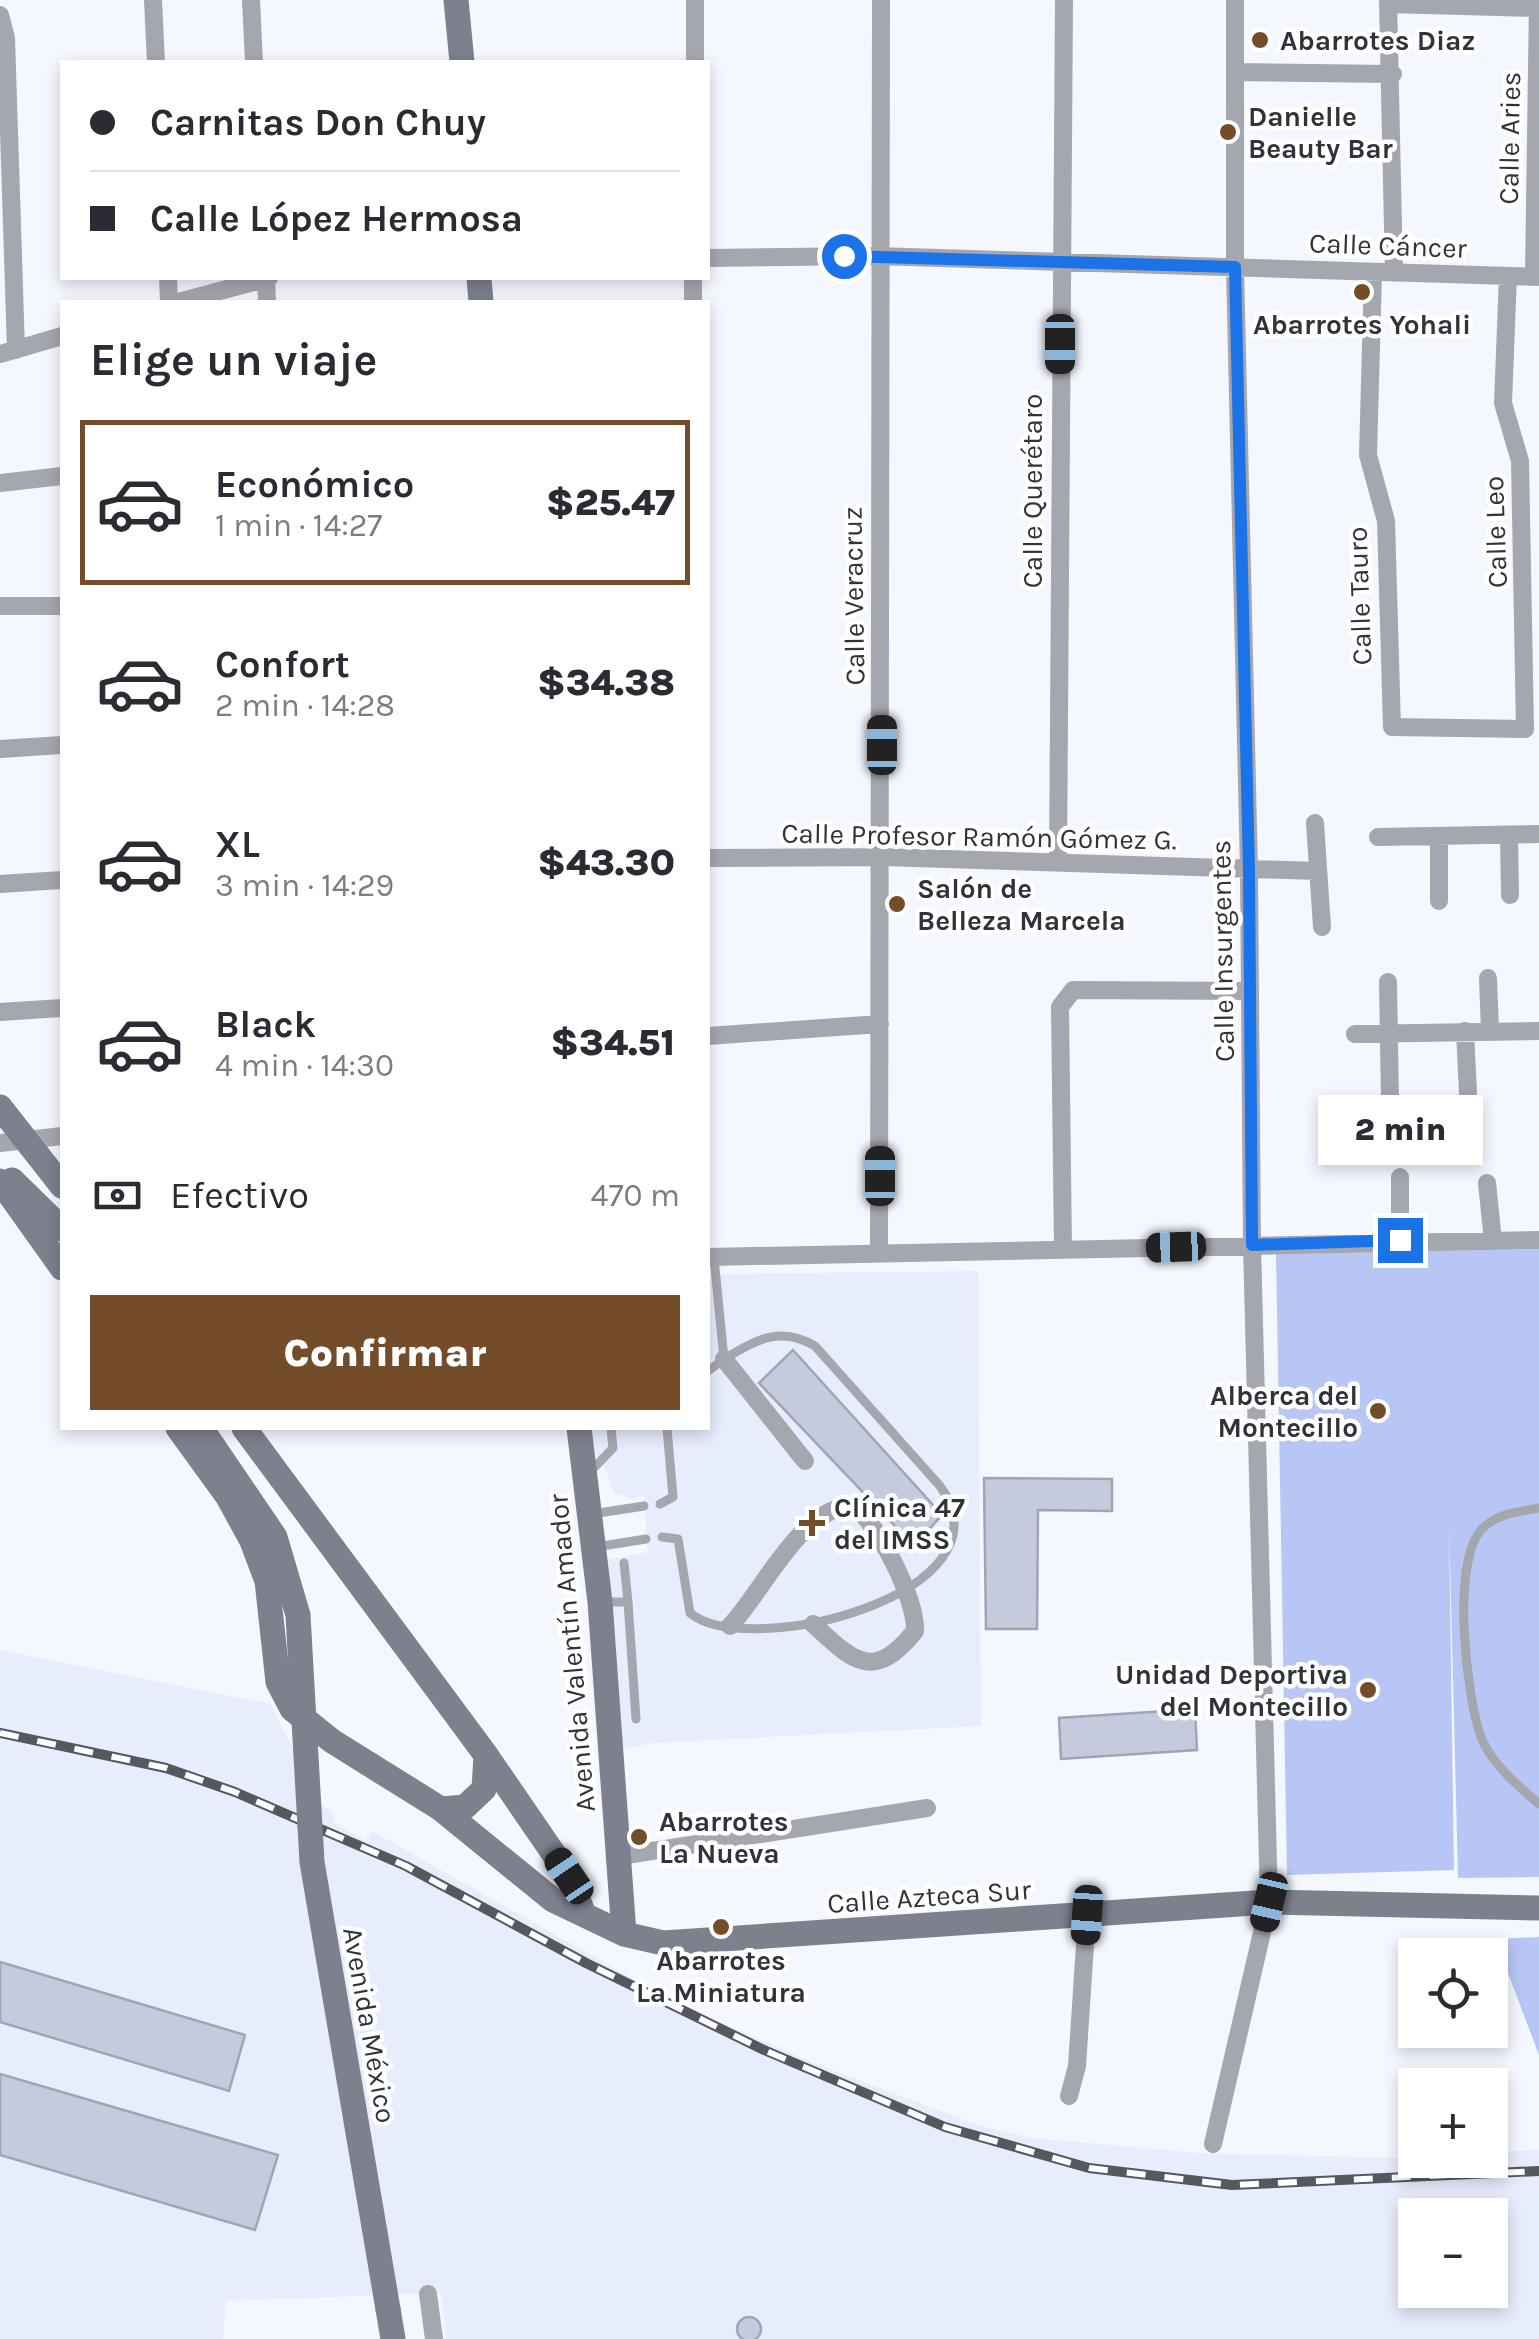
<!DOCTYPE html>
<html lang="es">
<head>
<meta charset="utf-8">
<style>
  :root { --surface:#fff; --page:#f7f7f7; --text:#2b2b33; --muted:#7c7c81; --line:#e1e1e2; --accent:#734c29 }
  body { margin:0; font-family:Karla,sans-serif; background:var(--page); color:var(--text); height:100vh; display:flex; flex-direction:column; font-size:38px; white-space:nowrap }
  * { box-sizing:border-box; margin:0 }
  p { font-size:32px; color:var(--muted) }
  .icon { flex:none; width:55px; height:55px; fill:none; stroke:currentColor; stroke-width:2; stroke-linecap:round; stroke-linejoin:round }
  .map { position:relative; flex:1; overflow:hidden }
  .details { position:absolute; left:60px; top:300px; width:650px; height:1130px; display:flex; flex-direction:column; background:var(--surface); border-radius:0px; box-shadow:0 5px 15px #0003 }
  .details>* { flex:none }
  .banner { position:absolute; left:60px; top:60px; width:650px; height:220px; border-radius:0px; box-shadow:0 5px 15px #0003; display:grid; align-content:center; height:220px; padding:0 30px; background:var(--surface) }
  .controls { position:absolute; left:1398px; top:1938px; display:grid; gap:20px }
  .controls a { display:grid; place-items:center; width:110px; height:110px; border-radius:0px; background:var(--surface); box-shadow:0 5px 15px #0003; font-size:50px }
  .end { position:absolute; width:45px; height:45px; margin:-22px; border:12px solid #1a73e8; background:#fff; box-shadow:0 0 0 5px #fff }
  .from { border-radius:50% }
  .bubble { position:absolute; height:70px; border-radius:0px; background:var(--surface); box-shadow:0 5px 15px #0003; font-size:32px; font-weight:800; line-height:70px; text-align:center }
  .car { position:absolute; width:30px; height:60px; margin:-30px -15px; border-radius:12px; box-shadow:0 0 8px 2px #0007; background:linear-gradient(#222 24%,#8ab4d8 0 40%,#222 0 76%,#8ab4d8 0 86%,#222 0) }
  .banner b { display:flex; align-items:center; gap:35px; height:95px; font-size:38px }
  .banner b+b { border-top:2px solid var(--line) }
  .banner i { width:25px; height:25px; background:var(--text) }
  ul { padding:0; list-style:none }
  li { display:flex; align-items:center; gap:30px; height:165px; margin:0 20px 15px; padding:0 10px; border:5px solid transparent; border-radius:0px }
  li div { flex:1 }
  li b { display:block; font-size:38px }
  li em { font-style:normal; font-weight:800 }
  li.current { border-color:var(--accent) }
  li>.icon { width:90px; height:90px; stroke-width:1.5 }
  h2 { padding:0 30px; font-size:45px; line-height:120px }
  .pay { display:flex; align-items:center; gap:25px; height:110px; padding:0 30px; font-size:38px }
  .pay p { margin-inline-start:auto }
  .cta { display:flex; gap:20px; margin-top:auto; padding:20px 30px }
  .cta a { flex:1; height:115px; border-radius:0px; background:var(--accent); color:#fff; font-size:40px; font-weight:800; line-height:115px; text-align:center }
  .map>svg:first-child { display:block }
</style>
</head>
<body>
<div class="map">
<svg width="1539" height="2339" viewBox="0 0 1539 2339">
  <rect width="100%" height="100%" fill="#f4f7fe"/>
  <path fill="#e8edfd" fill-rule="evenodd" d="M978,1271L981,1726L653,1743L619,1750L596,1562L648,1552L644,1495L633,1499L614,1493L605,1468L595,1453L588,1451L585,1428H708V1274Z
    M0,1650L270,1704L324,1807L333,1811L334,1822L365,1841L372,1831L679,2005L824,2067L981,2126L1032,2138L1200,2153L1490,2160V2152L1539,2150V2339H446L441,2293L226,2301L223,2339H0ZM1415,2215H1490V2290H1415Z"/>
  <path fill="#b7c6f4" d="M1539,1249V1877L1458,1878L1449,1522L1454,1870L1287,1875L1276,1254Z
    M1539,1937V2055L1495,1939Z"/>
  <path fill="#c5cbdd" stroke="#9fa5b7" stroke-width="2.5" d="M793,1350L942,1515L914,1546L759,1383Z
    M984,1478L1112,1479V1511L1038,1510L1037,1629H986Z
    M1195,1709L1197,1750L1061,1759L1059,1718Z
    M0,1962L245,2035L229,2091L0,2022Z
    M0,2074L278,2155L255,2230L0,2155Z
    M737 2329a12 12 0 1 1 24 0a12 12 0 1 1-24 0Z"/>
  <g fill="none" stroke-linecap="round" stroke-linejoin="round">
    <path stroke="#a5a7af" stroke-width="9" d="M708,1371L724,1359
      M590,1472L613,1448L611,1428
      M660,1504L673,1497L667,1428
      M1539,1508C1518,1512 1497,1513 1482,1529C1451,1562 1466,1693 1480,1734C1489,1762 1517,1785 1539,1804
      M592,1514L644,1506
      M662,1537L678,1539L690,1613C748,1661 1018,1594 940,1486L815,1346C780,1325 756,1340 724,1359L714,1258
      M596,1547L646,1539
      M624,1563L628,1602
      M603,1602H628L636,1719"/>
    <path stroke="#a5a7af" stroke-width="18" d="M153,0L156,62
      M251,0L254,62
      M1388,0L1394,273
      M1388,4L1538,8
      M0,15L6,38L16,350
      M695,62V0
      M1236,72L1393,74
      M708,258L877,256L1539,277
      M1373,273L1368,455L1386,521L1392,727L1525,729L1520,461L1503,403L1508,276
      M1534,277L1538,0
      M168,278L169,302
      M266,278L267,302
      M693,278V302
      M178,302L269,278
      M0,354L62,336
      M0,483L62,476
      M0,606H62
      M0,749L62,745
      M1315,823L1322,927
      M1509,835L1510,895
      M1378,837L1539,834
      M1439,838V901
      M708,858L883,857L1318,871
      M1058,863L1064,0
      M0,884L62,880
      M1488,978L1490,1031
      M1388,982L1390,1102
      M0,1012L62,1008
      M1465,1031L1468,1093
      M1355,1034L1539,1031
      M708,1036L880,1024
      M0,1143L62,1136
      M1400,1177V1240
      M1487,1183L1493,1241
      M1063,1250L1060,1007L1073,990L1250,991
      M879,1252L881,0
      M708,1257L1539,1240
      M724,1359L805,1461
      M730,1626C764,1590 799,1509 853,1505C879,1525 916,1599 915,1631C873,1683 853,1661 813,1624
      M620,1856L927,1808
      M1069,2096L1077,2066L1087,1915
      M1213,2144L1269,1902L1252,1245L1249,871L1235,267V0
      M428,2294L434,2339"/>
    <path stroke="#7d818d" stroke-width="25" d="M456,0L462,62
      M479,278L481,302
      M0,1107L62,1186
      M12,1180L62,1229
      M0,1181L62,1268
      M178,1428L228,1497L252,1541L267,1581L278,1682L292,1709L332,1741L441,1809L553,1900L624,1934L663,1943L1269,1902L1539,1908
      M244,1428L486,1755L569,1876L583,1912
      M579,1428L600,1602L624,1934
      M441,1809L465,1807L484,1789L486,1755
      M388,2309L393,2339"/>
    <defs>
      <path id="rail" d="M0,1733L166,1768L235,1792L406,1866L586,1963L764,2050L945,2127L1089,2168L1232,2185L1539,2171"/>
    </defs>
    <use href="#rail" stroke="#55585f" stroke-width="10"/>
    <use href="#rail" stroke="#fff" stroke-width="6" stroke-dasharray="19" stroke-linecap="butt"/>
    <path stroke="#7d818d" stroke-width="25" d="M201,1428L275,1537L298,1615L312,1862L388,2309"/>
  </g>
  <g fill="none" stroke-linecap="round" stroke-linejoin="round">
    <path stroke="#1a73e8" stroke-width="12" d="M844,256L1235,267L1249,871L1252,1245L1400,1240"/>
  </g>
  <g fill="#734c29" stroke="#fff" stroke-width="4">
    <circle cx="1260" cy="40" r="10"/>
    <circle cx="1228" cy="132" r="10"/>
    <circle cx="1362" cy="292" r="10"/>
    <circle cx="897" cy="904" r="10"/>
    <circle cx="1378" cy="1411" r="10"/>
    <path d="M807 1508h10v10h10v10h-10v10h-10v-10h-10v-10h10z"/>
    <circle cx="1368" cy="1690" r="10"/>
    <circle cx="639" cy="1837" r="10"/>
    <circle cx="721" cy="1927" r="10"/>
  </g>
  <g text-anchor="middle" stroke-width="9" stroke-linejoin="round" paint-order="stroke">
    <g font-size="28" font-weight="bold" fill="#31333a" stroke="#fff" text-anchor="start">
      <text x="1280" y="50">Abarrotes Diaz</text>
      <text x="1248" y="126">Danielle<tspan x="1248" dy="32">Beauty Bar</tspan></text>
      <text x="1362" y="334" text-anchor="middle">Abarrotes Yohali</text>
      <text x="917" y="898">Salón de<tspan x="917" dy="32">Belleza Marcela</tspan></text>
      <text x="1358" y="1405" text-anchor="end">Alberca del<tspan x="1358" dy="32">Montecillo</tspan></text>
      <text x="834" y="1517">Clínica 47<tspan x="834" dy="32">del IMSS</tspan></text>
      <text x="1348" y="1684" text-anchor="end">Unidad Deportiva<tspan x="1348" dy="32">del Montecillo</tspan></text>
      <text x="659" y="1831">Abarrotes<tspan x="659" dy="32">La Nueva</tspan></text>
      <text x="721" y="1970" text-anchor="middle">Abarrotes<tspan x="721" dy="32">La Miniatura</tspan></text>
    </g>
    <g font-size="28" fill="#31333a" stroke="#fff">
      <text transform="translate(1509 138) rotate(-89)" y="10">Calle Aries</text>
      <text transform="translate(1388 245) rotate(2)" y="10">Calle Cáncer</text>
      <text transform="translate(1032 491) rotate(-90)" y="10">Calle Querétaro</text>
      <text transform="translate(1495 532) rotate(-92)" y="10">Calle Leo</text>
      <text transform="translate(853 596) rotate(-91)" y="10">Calle Veracruz</text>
      <text transform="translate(1359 596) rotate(-92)" y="10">Calle Tauro</text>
      <text transform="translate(979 836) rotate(1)" y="10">Calle Profesor Ramón Gómez G.</text>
      <text transform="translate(1222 951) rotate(-91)" y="10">Calle Insurgentes</text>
      <text transform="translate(571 1653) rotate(-95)" y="10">Avenida Valentín Amador</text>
      <text transform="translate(929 1896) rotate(-4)" y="10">Calle Azteca Sur</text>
      <text transform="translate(370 2025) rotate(80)" y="10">Avenida México</text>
    </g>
  </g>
</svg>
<div class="controls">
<a><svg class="icon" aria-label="locate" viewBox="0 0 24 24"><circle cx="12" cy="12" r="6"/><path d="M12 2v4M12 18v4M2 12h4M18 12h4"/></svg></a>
<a>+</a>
<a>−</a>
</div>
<i class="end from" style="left:844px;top:256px"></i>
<i class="end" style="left:1400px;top:1240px"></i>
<div class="bubble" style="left:1318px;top:1095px;width:165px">2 min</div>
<i class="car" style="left:1060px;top:344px;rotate:180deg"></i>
<i class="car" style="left:882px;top:745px;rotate:0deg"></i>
<i class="car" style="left:880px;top:1176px;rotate:0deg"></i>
<i class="car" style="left:1176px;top:1247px;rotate:268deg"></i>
<i class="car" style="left:569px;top:1876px;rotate:326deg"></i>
<i class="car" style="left:1269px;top:1902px;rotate:193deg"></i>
<i class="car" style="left:1087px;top:1915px;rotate:184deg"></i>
<div class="banner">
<b><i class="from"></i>Carnitas Don Chuy</b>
<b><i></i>Calle López Hermosa</b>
</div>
<section class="details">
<h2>Elige un viaje</h2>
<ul>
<li class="current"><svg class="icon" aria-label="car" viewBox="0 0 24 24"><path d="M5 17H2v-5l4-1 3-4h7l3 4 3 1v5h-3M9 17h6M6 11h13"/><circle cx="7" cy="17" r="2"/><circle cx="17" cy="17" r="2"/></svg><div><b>Económico</b><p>1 min · 14:27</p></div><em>$25.47</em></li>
<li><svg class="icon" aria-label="car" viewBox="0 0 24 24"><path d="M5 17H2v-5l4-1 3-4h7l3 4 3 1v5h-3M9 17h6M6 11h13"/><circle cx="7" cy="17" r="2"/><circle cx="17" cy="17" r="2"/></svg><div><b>Confort</b><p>2 min · 14:28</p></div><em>$34.38</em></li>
<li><svg class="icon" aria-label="car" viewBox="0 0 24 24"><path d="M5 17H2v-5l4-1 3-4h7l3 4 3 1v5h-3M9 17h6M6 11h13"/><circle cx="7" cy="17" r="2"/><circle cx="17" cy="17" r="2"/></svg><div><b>XL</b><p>3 min · 14:29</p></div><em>$43.30</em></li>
<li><svg class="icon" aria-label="car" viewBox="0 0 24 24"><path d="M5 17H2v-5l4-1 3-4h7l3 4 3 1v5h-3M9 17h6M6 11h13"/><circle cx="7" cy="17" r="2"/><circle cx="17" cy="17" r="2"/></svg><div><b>Black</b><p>4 min · 14:30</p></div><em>$34.51</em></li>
</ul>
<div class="pay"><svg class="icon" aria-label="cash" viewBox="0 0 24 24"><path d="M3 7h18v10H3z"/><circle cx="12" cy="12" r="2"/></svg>Efectivo<p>470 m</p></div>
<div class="cta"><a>Confirmar</a></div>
</section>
</div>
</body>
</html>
